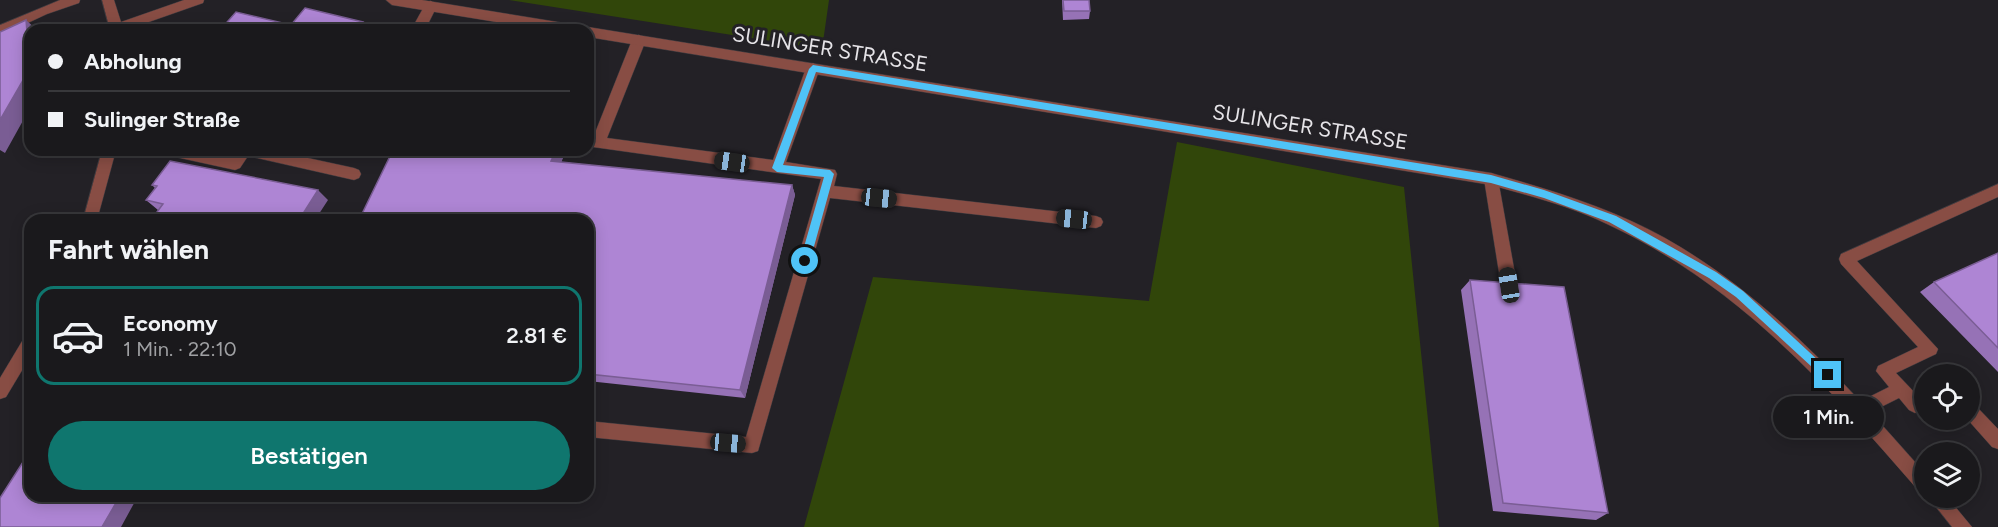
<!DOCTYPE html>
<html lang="de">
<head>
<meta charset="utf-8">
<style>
  :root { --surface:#1a191c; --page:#232225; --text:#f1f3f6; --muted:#9fa0a3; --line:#38383b; --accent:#0f766e }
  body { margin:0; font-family:Figtree,sans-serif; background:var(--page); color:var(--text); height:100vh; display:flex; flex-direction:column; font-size:22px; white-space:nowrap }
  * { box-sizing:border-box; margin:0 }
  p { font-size:20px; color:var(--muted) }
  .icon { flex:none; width:33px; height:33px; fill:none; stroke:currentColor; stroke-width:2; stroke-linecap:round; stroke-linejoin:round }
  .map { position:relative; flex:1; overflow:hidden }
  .panel { position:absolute; left:24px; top:214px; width:570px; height:288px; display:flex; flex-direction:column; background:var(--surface); border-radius:18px; box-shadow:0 3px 15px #0003,0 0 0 2px var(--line) }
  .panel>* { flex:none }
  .guide { position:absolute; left:24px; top:24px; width:570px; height:132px; border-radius:18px; box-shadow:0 3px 15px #0003,0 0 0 2px var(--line); display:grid; align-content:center; height:132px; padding:0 24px; background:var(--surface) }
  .fabs { position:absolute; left:1914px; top:364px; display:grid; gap:12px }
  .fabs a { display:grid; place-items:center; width:66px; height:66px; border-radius:50%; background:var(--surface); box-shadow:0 3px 15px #0003,0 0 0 2px var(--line); font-size:30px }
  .end { position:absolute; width:27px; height:27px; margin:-14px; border:8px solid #4fc3f7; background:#111; box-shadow:0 0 0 3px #111 }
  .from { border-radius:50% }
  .bubble { position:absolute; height:42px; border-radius:21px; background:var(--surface); box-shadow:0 3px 15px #0003,0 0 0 2px var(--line); font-size:20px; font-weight:600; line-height:42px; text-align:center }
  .car { position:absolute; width:18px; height:36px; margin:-18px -9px; border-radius:8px; box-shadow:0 0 4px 2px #0007; background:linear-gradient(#222 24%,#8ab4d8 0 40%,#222 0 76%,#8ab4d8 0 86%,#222 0) }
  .guide b { display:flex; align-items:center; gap:21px; height:57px; font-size:22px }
  .guide b+b { border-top:2px solid var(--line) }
  .guide i { width:15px; height:15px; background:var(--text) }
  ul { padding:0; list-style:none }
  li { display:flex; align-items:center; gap:18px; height:99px; margin:0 12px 9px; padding:0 12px; border:3px solid transparent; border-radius:18px }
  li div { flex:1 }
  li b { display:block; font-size:22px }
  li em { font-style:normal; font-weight:600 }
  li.on { border-color:var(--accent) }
  li>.icon { width:54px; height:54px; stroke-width:1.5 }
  h2 { padding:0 24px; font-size:27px; line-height:72px }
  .cta { display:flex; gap:12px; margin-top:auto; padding:12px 24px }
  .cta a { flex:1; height:69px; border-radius:36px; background:var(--accent); color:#fff; font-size:24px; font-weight:600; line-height:69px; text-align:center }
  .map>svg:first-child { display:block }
</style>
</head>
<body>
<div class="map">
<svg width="1998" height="527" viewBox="0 0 1998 527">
  <rect width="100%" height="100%" fill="#232126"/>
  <path fill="#31460a" d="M509,0H829L822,49Z
    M1177,142L1404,187L1439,527H804L873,277L1149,301Z"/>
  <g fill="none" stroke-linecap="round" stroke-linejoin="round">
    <defs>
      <path id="lane" d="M60,0H80L79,3L47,14L0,36V25Z
        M431,1L437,6L425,30H411L426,3Z
        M639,35L646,40L607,138L773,160L806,68L813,63L820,68L786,162L835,170L837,174L834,186L1096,216L1101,218L1103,222L1101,226L1096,228L830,198L758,451L752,453L588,437V421L746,437L821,179L593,147L591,143L632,40Z
        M164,150H197L232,157L237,150H271L354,168L359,170L361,174L359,178L354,180L248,156L240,168L235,170L171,156L166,154Z
        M1491,173L1496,175L1498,179L1517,285L1514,290L1509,292L1504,290L1501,285L1484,179L1486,175Z
        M1998,184V197L1857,261L1938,349L1936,354L1896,373L1917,395L1924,393V408L1915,413L1909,410L1899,398L1859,418L1853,415L1851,410L1853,405L1889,387L1876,371L1878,366L1918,347L1841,264L1839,259L1841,254Z
        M1970,403L1976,406L1998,429V449L1992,447L1968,420H1970Z"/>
      <path id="street" d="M102,0H114L121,22L184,0H204L203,3L126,30H110Z
        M386,0H422L576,25L583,30L588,27L1491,173C1551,190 1611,208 1665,238C1768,296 1847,385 1924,472V492L1918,490C1826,384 1737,284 1607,224C1570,206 1530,196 1491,185L588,37V30H546L392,5Z
        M102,150H116L97,220H83Z
        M30,336V357L6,397L0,399V378L24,338Z
        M1929,498H1948L1972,527H1952Z"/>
    </defs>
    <use href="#lane" stroke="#3e3c41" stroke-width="1"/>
    <use href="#street" stroke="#3e3c41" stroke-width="1"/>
    <use href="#lane" fill="#884d44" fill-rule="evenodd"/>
    <use href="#street" fill="#884d44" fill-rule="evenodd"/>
  </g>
  <path fill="#9672b6" d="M1062,0H1089L1090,11L1089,19L1063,20Z
    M201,150H215L213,153Z
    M393,150H566L561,162L792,185L795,195L745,398L588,381V220Z
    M152,185L328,200L158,210L146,200L155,188Z
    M1998,253V372L1920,292L1934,282Z
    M1470,280L1608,513L1596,520L1493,511L1461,290Z"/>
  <path fill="#7a5d94" d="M26,20L37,30H30V108L5,153L0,150V120Z
    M363,22L369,30H356Z
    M556,150H566L558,171L551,161Z
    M792,185L795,195L745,398L740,390Z
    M318,190L328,200L315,220H299Z
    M120,496H138L121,527H102Z"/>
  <path fill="#ae85d4" stroke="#7a5d94" stroke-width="1.5" d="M1063,0H1089L1090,11H1064Z
    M305,8L363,22L356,30H220L236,12L291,25Z
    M26,20L30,68L0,120V32Z
    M393,150H556L551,161L792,185L740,390L588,374V220H359Z
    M170,161L318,190L299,220H151L163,204L146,200L157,186L152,185Z
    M1998,253V348L1934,282Z
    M1470,280L1564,287L1608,513L1503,503Z
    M30,451V496H120L102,527H0V498Z"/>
  <path fill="#4fc3f7" d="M813,65L1491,175L1544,190L1616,216L1716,272L1743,291L1834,375L1832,379H1825L1736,297L1709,278L1609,222L1544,198L1491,183L816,72L783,165L830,170L834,174L810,261L805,265L800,261L824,177L777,172L772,168L809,69Z"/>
  <g text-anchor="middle" stroke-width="6" stroke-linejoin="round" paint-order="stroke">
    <g font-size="21" fill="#e6e4e8" stroke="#232126">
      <text transform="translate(830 49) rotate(9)" y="7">SULINGER STRASSE</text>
      <text transform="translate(1310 127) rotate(9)" y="7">SULINGER STRASSE</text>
    </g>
  </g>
</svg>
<div class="fabs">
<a><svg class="icon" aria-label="locate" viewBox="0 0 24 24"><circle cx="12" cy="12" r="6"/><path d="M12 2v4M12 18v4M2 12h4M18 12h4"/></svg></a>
<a><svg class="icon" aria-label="layers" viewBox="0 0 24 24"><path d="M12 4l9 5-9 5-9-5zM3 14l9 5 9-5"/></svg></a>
</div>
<i class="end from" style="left:805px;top:261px"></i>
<i class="end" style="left:1828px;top:375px"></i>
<div class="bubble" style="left:1773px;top:396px;width:111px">1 Min.</div>
<i class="car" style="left:732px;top:162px;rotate:278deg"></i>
<i class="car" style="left:879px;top:198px;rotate:96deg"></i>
<i class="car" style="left:1074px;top:219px;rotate:276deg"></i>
<i class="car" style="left:1509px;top:285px;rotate:351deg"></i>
<i class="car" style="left:728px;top:443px;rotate:95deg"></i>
<div class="guide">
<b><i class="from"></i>Abholung</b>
<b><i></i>Sulinger Straße</b>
</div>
<section class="panel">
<h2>Fahrt wählen</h2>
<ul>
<li class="on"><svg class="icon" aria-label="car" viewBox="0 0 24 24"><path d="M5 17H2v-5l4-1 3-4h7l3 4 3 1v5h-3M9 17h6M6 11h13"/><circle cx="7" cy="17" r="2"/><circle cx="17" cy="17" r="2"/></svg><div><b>Economy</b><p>1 Min. · 22:10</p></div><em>2.81 €</em></li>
</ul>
<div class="cta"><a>Bestätigen</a></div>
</section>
</div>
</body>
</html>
